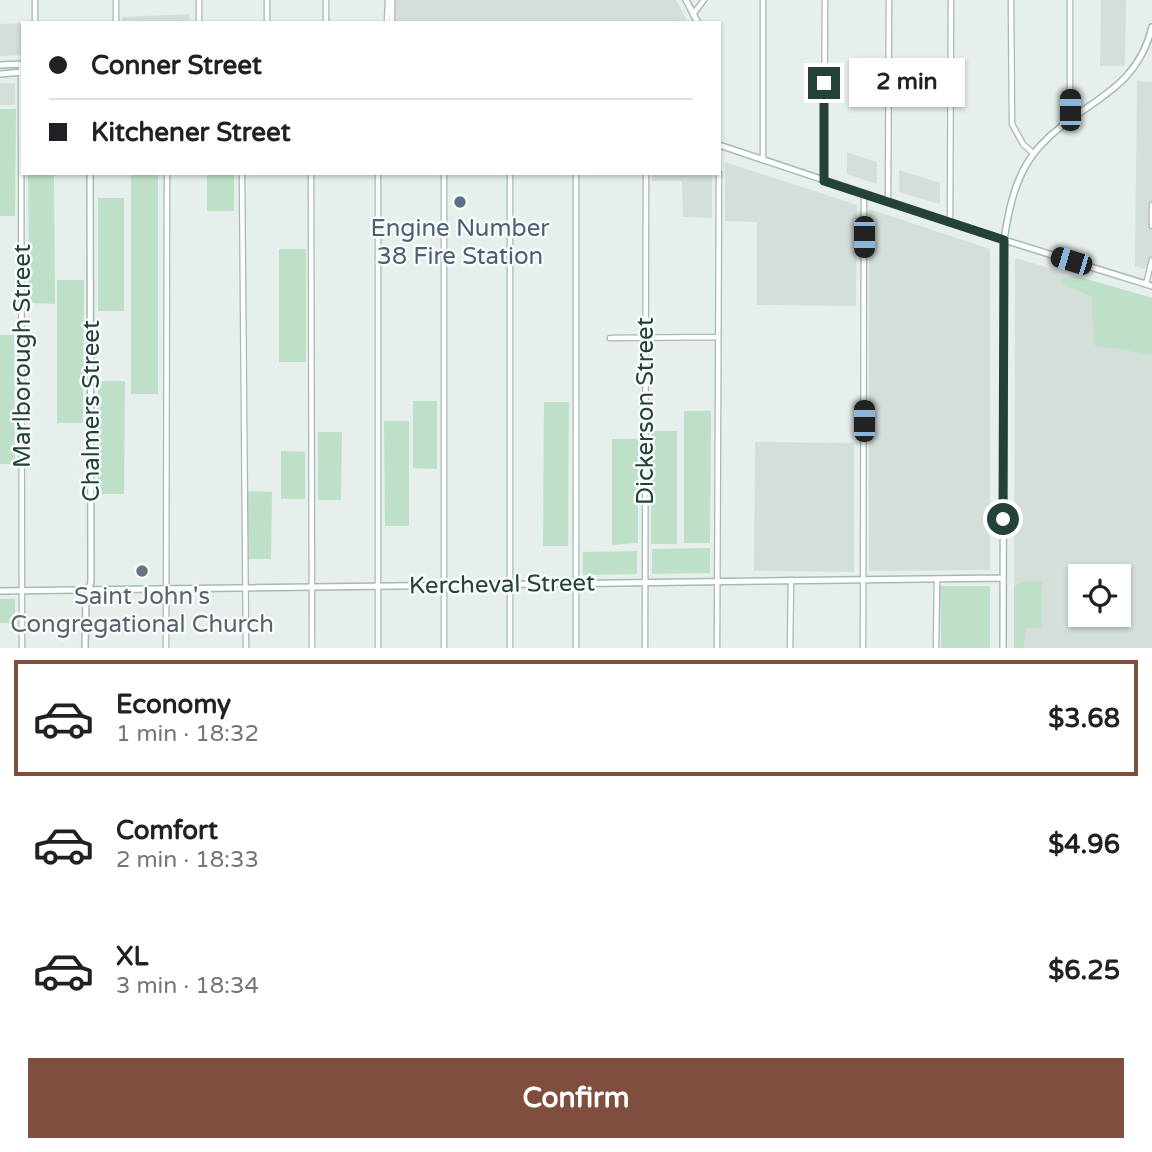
<!DOCTYPE html>
<html lang="en">
<head>
<meta charset="utf-8">
<style>
  :root { --surface:#fff; --page:#f6f6f6; --text:#202124; --muted:#757577; --line:#e0e0e0; --accent:#7f4e3f }
  body { margin:0; font-family:"Varela Round",sans-serif; background:var(--page); color:var(--text); height:100vh; display:flex; flex-direction:column; font-size:26px; white-space:nowrap }
  * { box-sizing:border-box; margin:0 }
  p { font-size:23px; color:var(--muted) }
  .icon { flex:none; width:38px; height:38px; fill:none; stroke:currentColor; stroke-width:2; stroke-linecap:round; stroke-linejoin:round }
  .map { position:relative; height:648px; overflow:hidden }
  .details { display:flex; flex-direction:column; background:var(--surface); flex:1 }
  .details>* { flex:none }
  .top-card { position:absolute; left:21px; top:21px; width:700px; height:154px; border-radius:0px; box-shadow:0 2px 5px #0004; display:grid; align-content:center; height:154px; padding:0 28px; background:var(--surface) }
  .tools { position:absolute; left:1068px; top:564px; display:grid; gap:14px }
  .tools a { display:grid; place-items:center; width:63px; height:63px; border-radius:0px; background:var(--surface); box-shadow:0 2px 5px #0004; font-size:35px }
  .end { position:absolute; width:32px; height:32px; margin:-16px; border:9px solid #24423a; background:#fff; box-shadow:0 0 0 4px #fff }
  .from { border-radius:50% }
  .bubble { position:absolute; height:49px; border-radius:0px; background:var(--surface); box-shadow:0 2px 5px #0004; font-size:23px; font-weight:700; line-height:49px; text-align:center }
  .car { position:absolute; width:21px; height:42px; margin:-21px -10px; border-radius:9px; box-shadow:0 0 5px 2px #0007; background:linear-gradient(#222 24%,#8ab4d8 0 40%,#222 0 76%,#8ab4d8 0 86%,#222 0) }
  .top-card b { display:flex; align-items:center; gap:24px; height:66px; font-size:26px }
  .top-card b+b { border-top:2px solid var(--line) }
  .top-card i { width:18px; height:18px; background:var(--text) }
  ul { padding:12px 0 0; list-style:none }
  li { display:flex; align-items:center; gap:21px; height:116px; margin:0 14px 10px; padding:0 14px; border:4px solid transparent; border-radius:0px }
  li div { flex:1 }
  li b { display:block; font-size:26px }
  li em { font-style:normal; font-weight:700 }
  li.on { border-color:var(--accent) }
  li>.icon { width:63px; height:63px; stroke-width:1.5 }
  .action { display:flex; gap:14px; margin-top:auto; padding:14px 28px }
  .action a { flex:1; height:80px; border-radius:0px; background:var(--accent); color:#fff; font-size:28px; font-weight:700; line-height:80px; text-align:center }
  .map>svg:first-child { display:block }
</style>
</head>
<body>
<div class="map">
<svg width="1152" height="648" viewBox="0 0 1152 648">
  <rect width="100%" height="100%" fill="#e6efeb"/>
  <path fill="#d4dfda" fill-rule="evenodd" d="M395,0H676L688,23H396Z
    M1101,0H1126L1125,66H1100Z
    M189,14L190,23H122V17Z
    M23,23V55L0,56V24Z
    M1137,81L1152,82V271L1135,266Z
    M0,83H15V105H0Z
    M847,152L877,162V184L847,174Z
    M725,162L857,205L856,306L757,305V222L725,221Z
    M899,170L940,183V204L899,192Z
    M652,173H712V218L683,217L682,181H652Z
    M869,209L990,249V570L869,571Z
    M1015,258L1152,298V648H1014ZM1080,576H1118V614H1080Z
    M755,442L854,443V572L754,571Z"/>
  <path fill="#bfe0c8" d="M0,109H16L15,216H0Z
    M131,173H158V394H131Z
    M207,173H234V211H207Z
    M28,175H54L55,304L29,303Z
    M98,198H124V311H98Z
    M279,249H306V362H279Z
    M1076,276L1152,298V355L1094,345L1092,297L1063,284L1062,278Z
    M57,280H84L83,423H57Z
    M0,335H14L15,464H0Z
    M98,381H125L124,494H98Z
    M413,401H437V469L413,468Z
    M544,402H569L568,546H543Z
    M684,411H711L710,543H684Z
    M384,421H409V526H385Z
    M651,431H677V544H651Z
    M318,432H342L341,500H318Z
    M612,439H638V543L612,545Z
    M281,451L305,452V499H281Z
    M247,491L272,492L271,559H247Z
    M710,548V573L652,574V549Z
    M637,551V574L583,575V552Z
    M1020,582H1042L1041,628H1025L1024,648H1014V586Z
    M940,586H990V648H941Z
    M0,599H15V623H0Z"/>
  <g fill="none" stroke-linecap="round" stroke-linejoin="round">
    <defs>
      <path id="street" d="M1011,0L1012,124L1023,144L1034,154
        M694,13L704,0
        M35,23V0
        M116,23V0
        M199,23V0
        M267,23V0
        M326,23V0
        M387,23L388,0
        M392,23V0
        M21,64L22,648
        M1070,121V0
        M763,160V0
        M242,173L246,648
        M311,173L312,648
        M824,181L825,0
        M888,202L889,0
        M1152,205V226
        M950,223L951,0
        M1146,284L1152,260
        M610,338L718,337
        M166,648L167,173
        M378,648V173
        M444,648V173
        M510,648V173
        M576,648V173
        M645,648L646,173
        M717,648L719,173
        M790,648L791,580
        M863,648L864,194
        M936,648L937,579"/>
      <path id="secondary" d="M686,0L698,23
        M0,65L23,64
        M0,74L23,72
        M719,145L1004,240L1152,286
        M0,591L1003,578
        M85,648L86,598L91,582L90,173
        M1003,648L1004,240C1009,207 1016,172 1040,146C1081,101 1136,94 1152,27"/>
    </defs>
    <use href="#street" stroke="#a8b8b2" stroke-width="7"/>
    <use href="#secondary" stroke="#a4bbb3" stroke-width="8"/>
    <use href="#street" stroke="#fff" stroke-width="4.5"/>
    <use href="#secondary" stroke="#fff" stroke-width="5"/>
  </g>
  <g fill="none" stroke-linecap="round" stroke-linejoin="round">
    <path stroke="#24423a" stroke-width="9" d="M824,83V181L1004,240L1003,519"/>
  </g>
  <circle fill="#5c6f8a" stroke="#f7fbf9" stroke-width="2.5" cx="460" cy="202" r="7"/>
  <circle fill="#6b7280" stroke="#f7fbf9" stroke-width="2.5" cx="142" cy="571" r="7"/>
  <g text-anchor="middle" stroke-width="5" stroke-linejoin="round" paint-order="stroke">
    <g font-size="24" fill="#4e5e75" stroke="#f7fbf9">
      <text x="460" y="236">Engine Number<tspan x="460" dy="28">38 Fire Station</tspan></text>
    </g>
    <g font-size="24" fill="#24423a" stroke="#f7fbf9">
      <text transform="translate(22 356) rotate(-90)" y="8">Marlborough Street</text>
      <text transform="translate(91 411) rotate(-90)" y="8">Chalmers Street</text>
      <text transform="translate(645 411) rotate(-90)" y="8">Dickerson Street</text>
      <text transform="translate(502 584) rotate(-1)" y="8">Kercheval Street</text>
    </g>
    <g font-size="24" fill="#5b616d" stroke="#f7fbf9">
      <text x="142" y="604">Saint John's<tspan x="142" dy="28">Congregational Church</tspan></text>
    </g>
  </g>
</svg>
<div class="tools">
<a><svg class="icon" aria-label="locate" viewBox="0 0 24 24"><circle cx="12" cy="12" r="6"/><path d="M12 2v4M12 18v4M2 12h4M18 12h4"/></svg></a>
</div>
<i class="end from" style="left:1003px;top:519px"></i>
<i class="end" style="left:824px;top:83px"></i>
<div class="bubble" style="left:849px;top:58px;width:116px">2 min</div>
<i class="car" style="left:1070px;top:110px;rotate:0deg"></i>
<i class="car" style="left:864px;top:237px;rotate:180deg"></i>
<i class="car" style="left:1071px;top:261px;rotate:287deg"></i>
<i class="car" style="left:864px;top:421px;rotate:0deg"></i>
<div class="top-card">
<b><i class="from"></i>Conner Street</b>
<b><i></i>Kitchener Street</b>
</div>
</div>
<section class="details">
<ul>
<li class="on"><svg class="icon" aria-label="car" viewBox="0 0 24 24"><path d="M5 17H2v-5l4-1 3-4h7l3 4 3 1v5h-3M9 17h6M6 11h13"/><circle cx="7" cy="17" r="2"/><circle cx="17" cy="17" r="2"/></svg><div><b>Economy</b><p>1 min · 18:32</p></div><em>$3.68</em></li>
<li><svg class="icon" aria-label="car" viewBox="0 0 24 24"><path d="M5 17H2v-5l4-1 3-4h7l3 4 3 1v5h-3M9 17h6M6 11h13"/><circle cx="7" cy="17" r="2"/><circle cx="17" cy="17" r="2"/></svg><div><b>Comfort</b><p>2 min · 18:33</p></div><em>$4.96</em></li>
<li><svg class="icon" aria-label="car" viewBox="0 0 24 24"><path d="M5 17H2v-5l4-1 3-4h7l3 4 3 1v5h-3M9 17h6M6 11h13"/><circle cx="7" cy="17" r="2"/><circle cx="17" cy="17" r="2"/></svg><div><b>XL</b><p>3 min · 18:34</p></div><em>$6.25</em></li>
</ul>
<div class="action"><a>Confirm</a></div>
</section>
</body>
</html>
